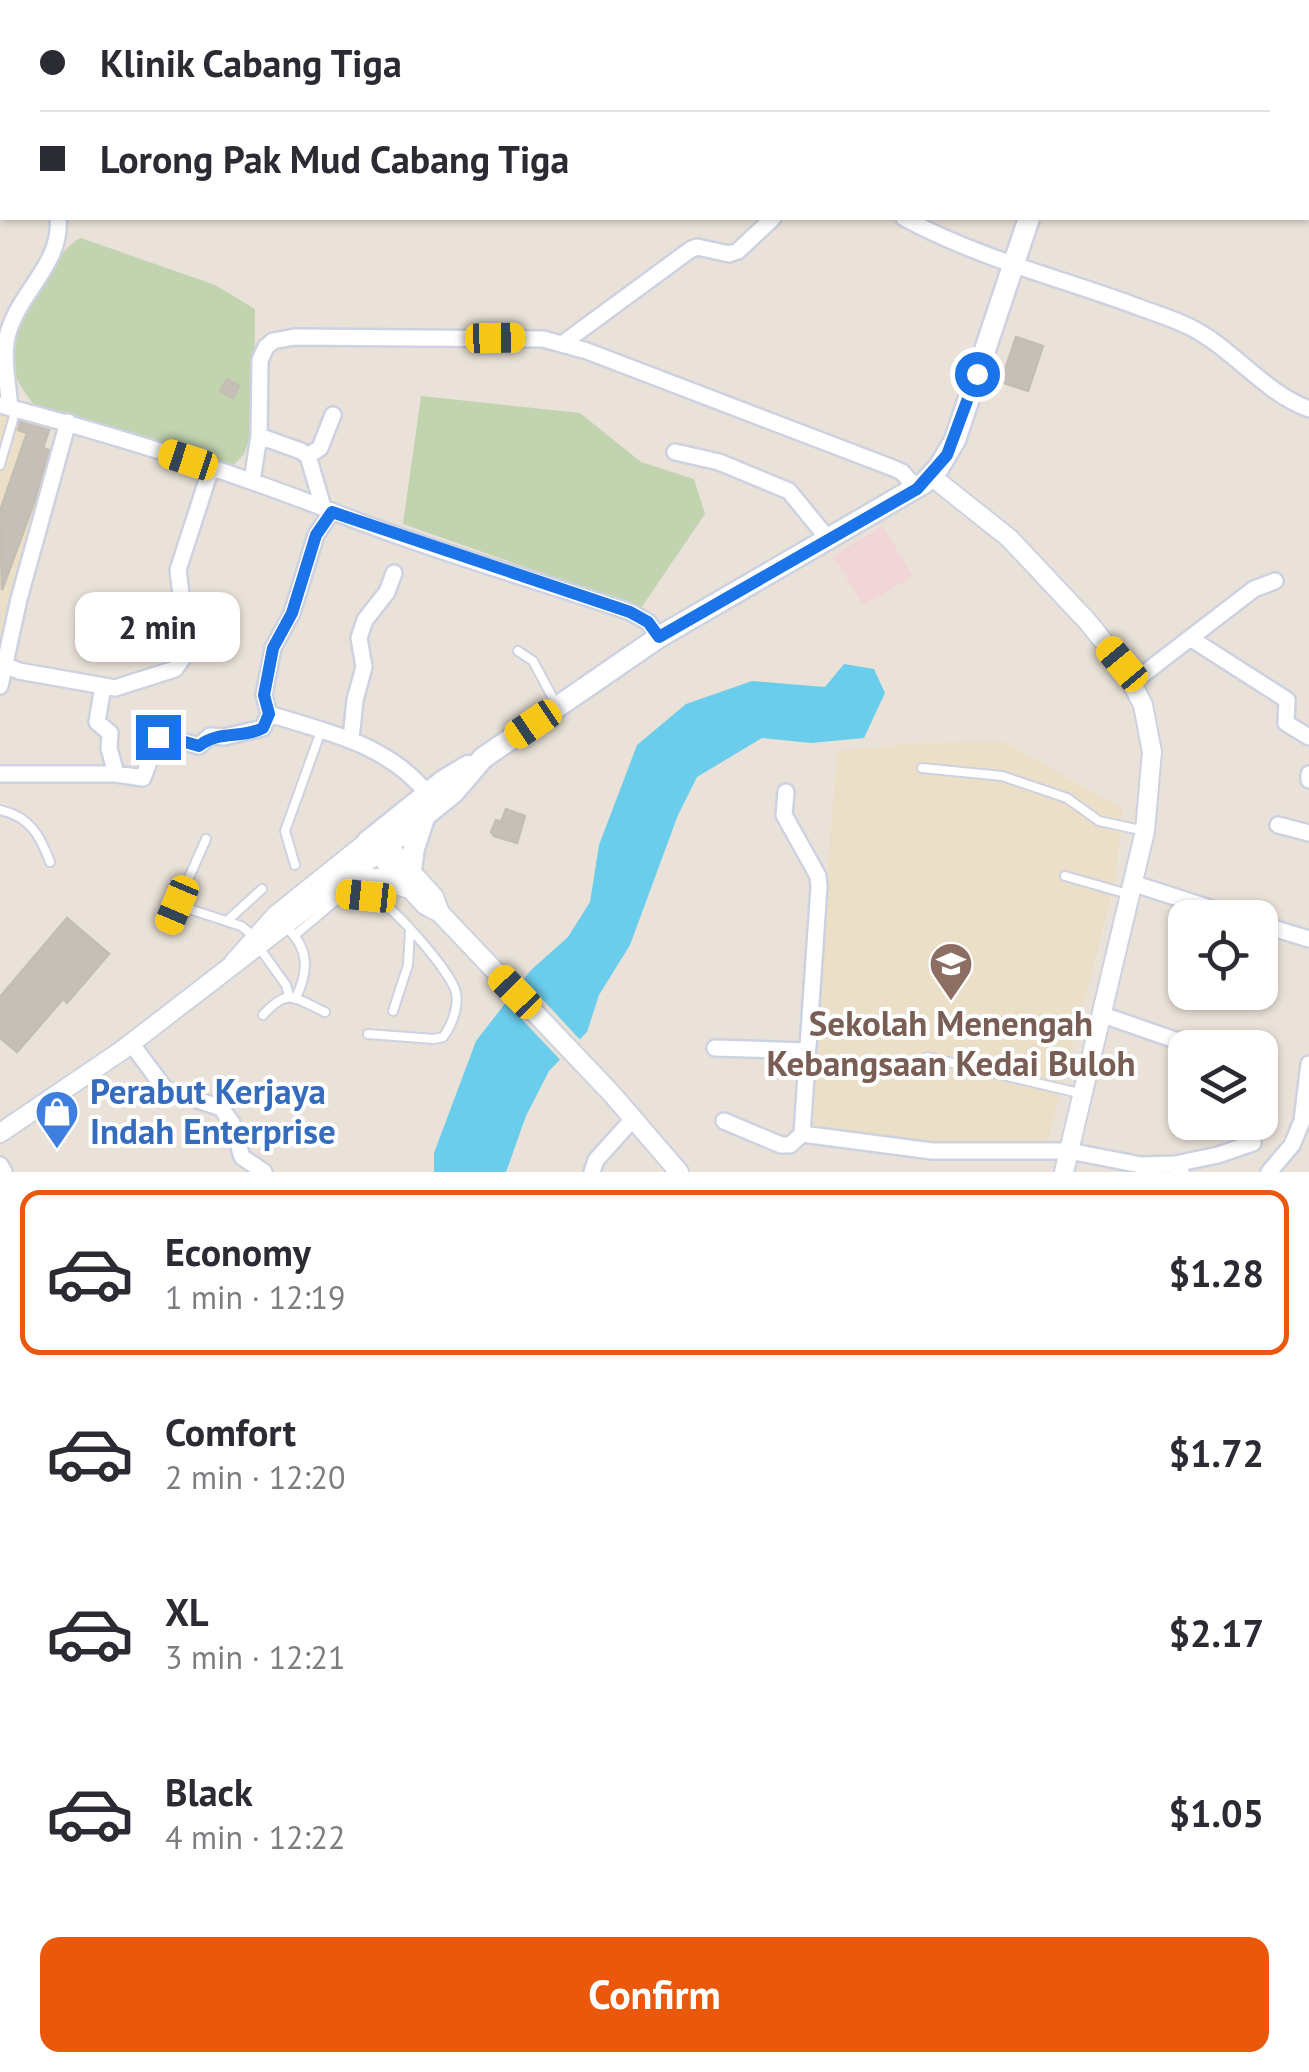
<!DOCTYPE html>
<html lang="en">
<head>
<meta charset="utf-8">
<style>
  :root { --surface:#fff; --page:#f2f2f3; --text:#2b2b33; --muted:#7c7c81; --line:#e1e1e2; --accent:#ea580c }
  body { margin:0; font-family:"PT Sans",sans-serif; background:var(--page); color:var(--text); height:100vh; display:flex; flex-direction:column; font-size:38px; white-space:nowrap }
  * { box-sizing:border-box; margin:0 }
  p { font-size:32px; color:var(--muted) }
  .icon { flex:none; width:55px; height:55px; fill:none; stroke:currentColor; stroke-width:2; stroke-linecap:round; stroke-linejoin:round }
  .map { position:relative; height:1172px; overflow:hidden }
  .drawer { display:flex; flex-direction:column; background:var(--surface); flex:1 }
  .drawer>* { flex:none }
  .hud { position:absolute; left:0px; top:0px; width:1310px; height:220px; box-shadow:0 2px 8px #0004; display:grid; align-content:center; height:220px; padding:0 40px; background:var(--surface) }
  .fabs { position:absolute; left:1168px; top:900px; display:grid; gap:20px }
  .fabs a { display:grid; place-items:center; width:110px; height:110px; border-radius:20px; background:var(--surface); box-shadow:0 2px 8px #0004; font-size:50px }
  .end { position:absolute; width:45px; height:45px; margin:-22px; border:12px solid #1a73e8; background:#fff; box-shadow:0 0 0 5px #fff }
  .from { border-radius:50% }
  .bubble { position:absolute; height:70px; border-radius:20px; background:var(--surface); box-shadow:0 2px 8px #0004; font-size:32px; font-weight:700; line-height:70px; text-align:center }
  .car { position:absolute; width:30px; height:60px; margin:-30px -15px; border-radius:12px; box-shadow:0 0 8px 2px #0007; background:linear-gradient(#f5c518 24%,#345 0 40%,#f5c518 0 76%,#345 0 86%,#f5c518 0) }
  .hud b { display:flex; align-items:center; gap:35px; height:95px; font-size:38px }
  .hud b+b { border-top:2px solid var(--line) }
  .hud i { width:25px; height:25px; background:var(--text) }
  ul { padding:18px 0 0; list-style:none }
  li { display:flex; align-items:center; gap:30px; height:165px; margin:0 20px 15px; padding:0 20px; border:5px solid transparent; border-radius:20px }
  li div { flex:1 }
  li b { display:block; font-size:38px }
  li em { font-style:normal; font-weight:700 }
  li.on { border-color:var(--accent) }
  li>.icon { width:90px; height:90px; stroke-width:1.5 }
  .primary-button { display:flex; gap:20px; margin-top:auto; padding:20px 40px }
  .primary-button a { flex:1; height:115px; border-radius:20px; background:var(--accent); color:#fff; font-size:40px; font-weight:700; line-height:115px; text-align:center }
  .map>svg:first-child { display:block }
</style>
</head>
<body>
<div class="map">
<svg width="1309" height="1172" viewBox="0 0 1309 1172">
  <rect width="100%" height="100%" fill="#eae2d8"/>
  <path fill="#ecdfc7" d="M0,412L29,420L24,441L54,449L0,646Z
    M1004,742L1123,809L1115,881L1048,1141L912,1142L808,1124L837,751L918,743Z"/>
  <path fill="#f1d5d7" d="M883,526L913,576L863,605L833,556Z"/>
  <path fill="#c2d3af" d="M81,238L215,285L255,309L254,425L244,454L231,468L35,407C29,397 18,384 14,373C10,359 13,339 18,326C25,306 63,243 81,238Z
    M421,396L580,413L641,462L694,479L705,514L641,608L403,524Z"/>
  <path fill="#6bcdec" d="M844,664L874,669L885,693L864,738L811,743L762,738L697,777L678,815L630,945L599,995L587,1032L549,1071L526,1116L506,1172H434V1153L476,1041L531,970L568,937L590,902L599,845L637,745L686,704L752,681L825,687Z"/>
  <path fill="#eae2d8" d="M520,975L583,1043L564,1064L502,998Z"/>
  <path fill="#c5bfb8" stroke="#c4bdb2" stroke-width="2.5" d="M1016,337L1043,346L1028,391L1001,382Z
    M227,379L239,386L233,398L220,391Z
    M20,422L49,430L43,448L49,450L34,503L2,590L0,511L27,433L18,430Z
    M506,809L525,816L517,843L494,836L491,832L496,820L501,822Z
    M67,918L109,954L67,1003L63,999L17,1052L0,1038V997Z"/>
  <g fill="none" stroke-linecap="round" stroke-linejoin="round">
    <defs>
      <path id="service" d="M1042,0V2
        M0,465L16,409
        M518,651L533,661L556,704
        M922,768L1002,776L1067,798L1099,821L1145,831
        M0,810C30,817 40,835 50,862
        M295,865L285,831L321,731
        M1065,876L1128,894
        M338,885L345,893C355,895 367,894 376,898C394,907 453,974 456,993C459,1007 451,1027 443,1037L434,1039L368,1034
        M177,905L241,926L255,937
        M227,921L262,889
        M168,925L206,839
        M286,927C310,949 309,972 295,999
        M295,935L345,893
        M258,946L286,985L289,996
        M393,1011L408,965L410,931
        M263,1015C288,987 294,998 325,1012
        M927,1057L1083,1094"/>
      <path id="minor" d="M921,0L923,2
        M1284,2L1285,0
        M0,71L2,66
        M1308,180L1309,181
        M0,182L2,183
        M904,218C976,257 1056,277 1133,305C1151,312 1172,318 1190,327C1234,349 1263,392 1309,409
        M562,344L690,250L697,247L729,254L738,251L773,218
        M0,405C113,435 225,469 334,512C431,550 532,579 630,612L648,622L659,637
        M10,408C8,383 1,353 9,330C22,289 62,263 58,218
        M259,436L301,451L308,456L323,507
        M675,452L719,462L789,491L829,540
        M308,456L320,448L333,415
        M252,481L259,436L260,360L266,347L273,341L294,337L543,339L587,351L893,468L902,472L917,489
        M1190,638L1287,700L1286,723L1309,737
        M3,664L19,671L115,688L175,669L182,659L186,634L178,570L211,468
        M1133,682L1254,589L1275,581
        M0,686L19,599L68,422
        M103,686L97,722L110,733L109,748L116,774
        M269,714C327,732 387,744 427,793
        M351,739L355,700L364,667L359,638L365,620L387,592L394,573
        M0,774H116L143,778L159,735L199,746L210,736L224,737L263,728L269,714L264,695L273,648L292,613L316,535L332,511
        M1309,774V780
        M786,792L784,815L818,876L819,887L802,1134
        M1278,825L1309,833
        M1135,884L1241,918
        M1260,924L1309,939
        M1103,1015L1175,1040L1208,1044
        M131,1043L165,1089L221,1108L232,1123L242,1157L264,1172
        M715,1048L807,1051
        M724,1121L781,1145H790L802,1134
        M802,1134L932,1151H1069L1141,1165L1175,1164L1181,1172
        M1175,1164L1218,1155L1253,1143
        M0,1165L4,1172
        M592,1172L596,1160L633,1119
        M1269,1172L1292,1145L1302,1121L1309,1064"/>
      <path id="tertiary" d="M931,476L1009,538L1087,621L1122,664L1143,705L1152,752L1145,831L1064,1172
        M379,836L434,897L440,913
        M345,880L378,878L406,888
        M234,962L276,915L367,842L425,905L440,913L612,1094L679,1172
        M0,1133L121,1051L377,854"/>
      <path id="secondary" d="M1151,2L1152,0
        M367,842L443,781L468,766
        M377,854L453,793L483,758L659,637L924,483L939,467L955,440L1029,218
        M411,870L414,848L424,818"/>
    </defs>
    <use href="#service" stroke="#cdd2e0" stroke-width="12"/>
    <use href="#minor" stroke="#cdd2e0" stroke-width="20"/>
    <use href="#tertiary" stroke="#cdd2e0" stroke-width="22"/>
    <use href="#secondary" stroke="#cdd2e0" stroke-width="25"/>
    <use href="#service" stroke="#fff" stroke-width="8"/>
    <use href="#minor" stroke="#fff" stroke-width="15"/>
    <use href="#tertiary" stroke="#fff" stroke-width="18"/>
    <use href="#secondary" stroke="#fff" stroke-width="20"/>
  </g>
  <g fill="none" stroke-linecap="round" stroke-linejoin="round">
    <path stroke="#1a73e8" stroke-width="12" d="M158,737L161,735L199,746C218,730 242,739 263,728L269,714L264,695L273,648L292,613L316,535L332,512L630,612L648,622L659,637L917,489L947,455L977,374"/>
  </g>
  <defs>
    <symbol id="school-pin" viewBox="-11 -11 22 30"><path d="M0 17L-7.5 6A9.5 9.5 0 1 1 7.5 6Z" fill="#8d6e63" stroke="#fff"/><path d="M0-5L7-2L0 1L-7-2ZM-4 1L0 2.5L4 1V4Q0 6-4 4Z" fill="#fff"/></symbol>
    <symbol id="shop-pin" viewBox="-11 -11 22 30"><path d="M0 17L-7.5 6A9.5 9.5 0 1 1 7.5 6Z" fill="#3f7fe0" stroke="#fff"/><path d="M-5-2.5h2.3a2.7 3.5 0 0 1 5.4 0H5L5.5 6h-11ZM-1.5-2.5h3a1.5 2.3 0 0 0-3 0Z" fill="#fff"/></symbol>
  </defs>
  <g fill-rule="evenodd">
    <use href="#school-pin" x="926" y="939" width="50" height="68"/>
    <use href="#shop-pin" x="32" y="1087" width="50" height="68"/>
  </g>
  <g text-anchor="middle" stroke-width="8" stroke-linejoin="round" paint-order="stroke">
    <g font-size="35" font-weight="bold" fill="#785e54" stroke="#fff">
      <text x="951" y="1036">Sekolah Menengah<tspan x="951" dy="40">Kebangsaan Kedai Buloh</tspan></text>
    </g>
    <g font-size="35" font-weight="bold" fill="#366cbe" stroke="#fff" text-anchor="start">
      <text x="90" y="1104">Perabut Kerjaya<tspan x="90" dy="40">Indah Enterprise</tspan></text>
    </g>
  </g>
</svg>
<div class="fabs">
<a><svg class="icon" aria-label="locate" viewBox="0 0 24 24"><circle cx="12" cy="12" r="6"/><path d="M12 2v4M12 18v4M2 12h4M18 12h4"/></svg></a>
<a><svg class="icon" aria-label="layers" viewBox="0 0 24 24"><path d="M12 4l9 5-9 5-9-5zM3 14l9 5 9-5"/></svg></a>
</div>
<i class="end from" style="left:977px;top:374px"></i>
<i class="end" style="left:158px;top:737px"></i>
<div class="bubble" style="left:75px;top:592px;width:165px">2 min</div>
<i class="car" style="left:495px;top:338px;rotate:89deg"></i>
<i class="car" style="left:188px;top:460px;rotate:288deg"></i>
<i class="car" style="left:1122px;top:664px;rotate:320deg"></i>
<i class="car" style="left:533px;top:724px;rotate:236deg"></i>
<i class="car" style="left:366px;top:896px;rotate:276deg"></i>
<i class="car" style="left:177px;top:905px;rotate:203deg"></i>
<i class="car" style="left:515px;top:992px;rotate:316deg"></i>
<div class="hud">
<b><i class="from"></i>Klinik Cabang Tiga</b>
<b><i></i>Lorong Pak Mud Cabang Tiga</b>
</div>
</div>
<section class="drawer">
<ul>
<li class="on"><svg class="icon" aria-label="car" viewBox="0 0 24 24"><path d="M5 17H2v-5l4-1 3-4h7l3 4 3 1v5h-3M9 17h6M6 11h13"/><circle cx="7" cy="17" r="2"/><circle cx="17" cy="17" r="2"/></svg><div><b>Economy</b><p>1 min · 12:19</p></div><em>$1.28</em></li>
<li><svg class="icon" aria-label="car" viewBox="0 0 24 24"><path d="M5 17H2v-5l4-1 3-4h7l3 4 3 1v5h-3M9 17h6M6 11h13"/><circle cx="7" cy="17" r="2"/><circle cx="17" cy="17" r="2"/></svg><div><b>Comfort</b><p>2 min · 12:20</p></div><em>$1.72</em></li>
<li><svg class="icon" aria-label="car" viewBox="0 0 24 24"><path d="M5 17H2v-5l4-1 3-4h7l3 4 3 1v5h-3M9 17h6M6 11h13"/><circle cx="7" cy="17" r="2"/><circle cx="17" cy="17" r="2"/></svg><div><b>XL</b><p>3 min · 12:21</p></div><em>$2.17</em></li>
<li><svg class="icon" aria-label="car" viewBox="0 0 24 24"><path d="M5 17H2v-5l4-1 3-4h7l3 4 3 1v5h-3M9 17h6M6 11h13"/><circle cx="7" cy="17" r="2"/><circle cx="17" cy="17" r="2"/></svg><div><b>Black</b><p>4 min · 12:22</p></div><em>$1.05</em></li>
</ul>
<div class="primary-button"><a>Confirm</a></div>
</section>
</body>
</html>
